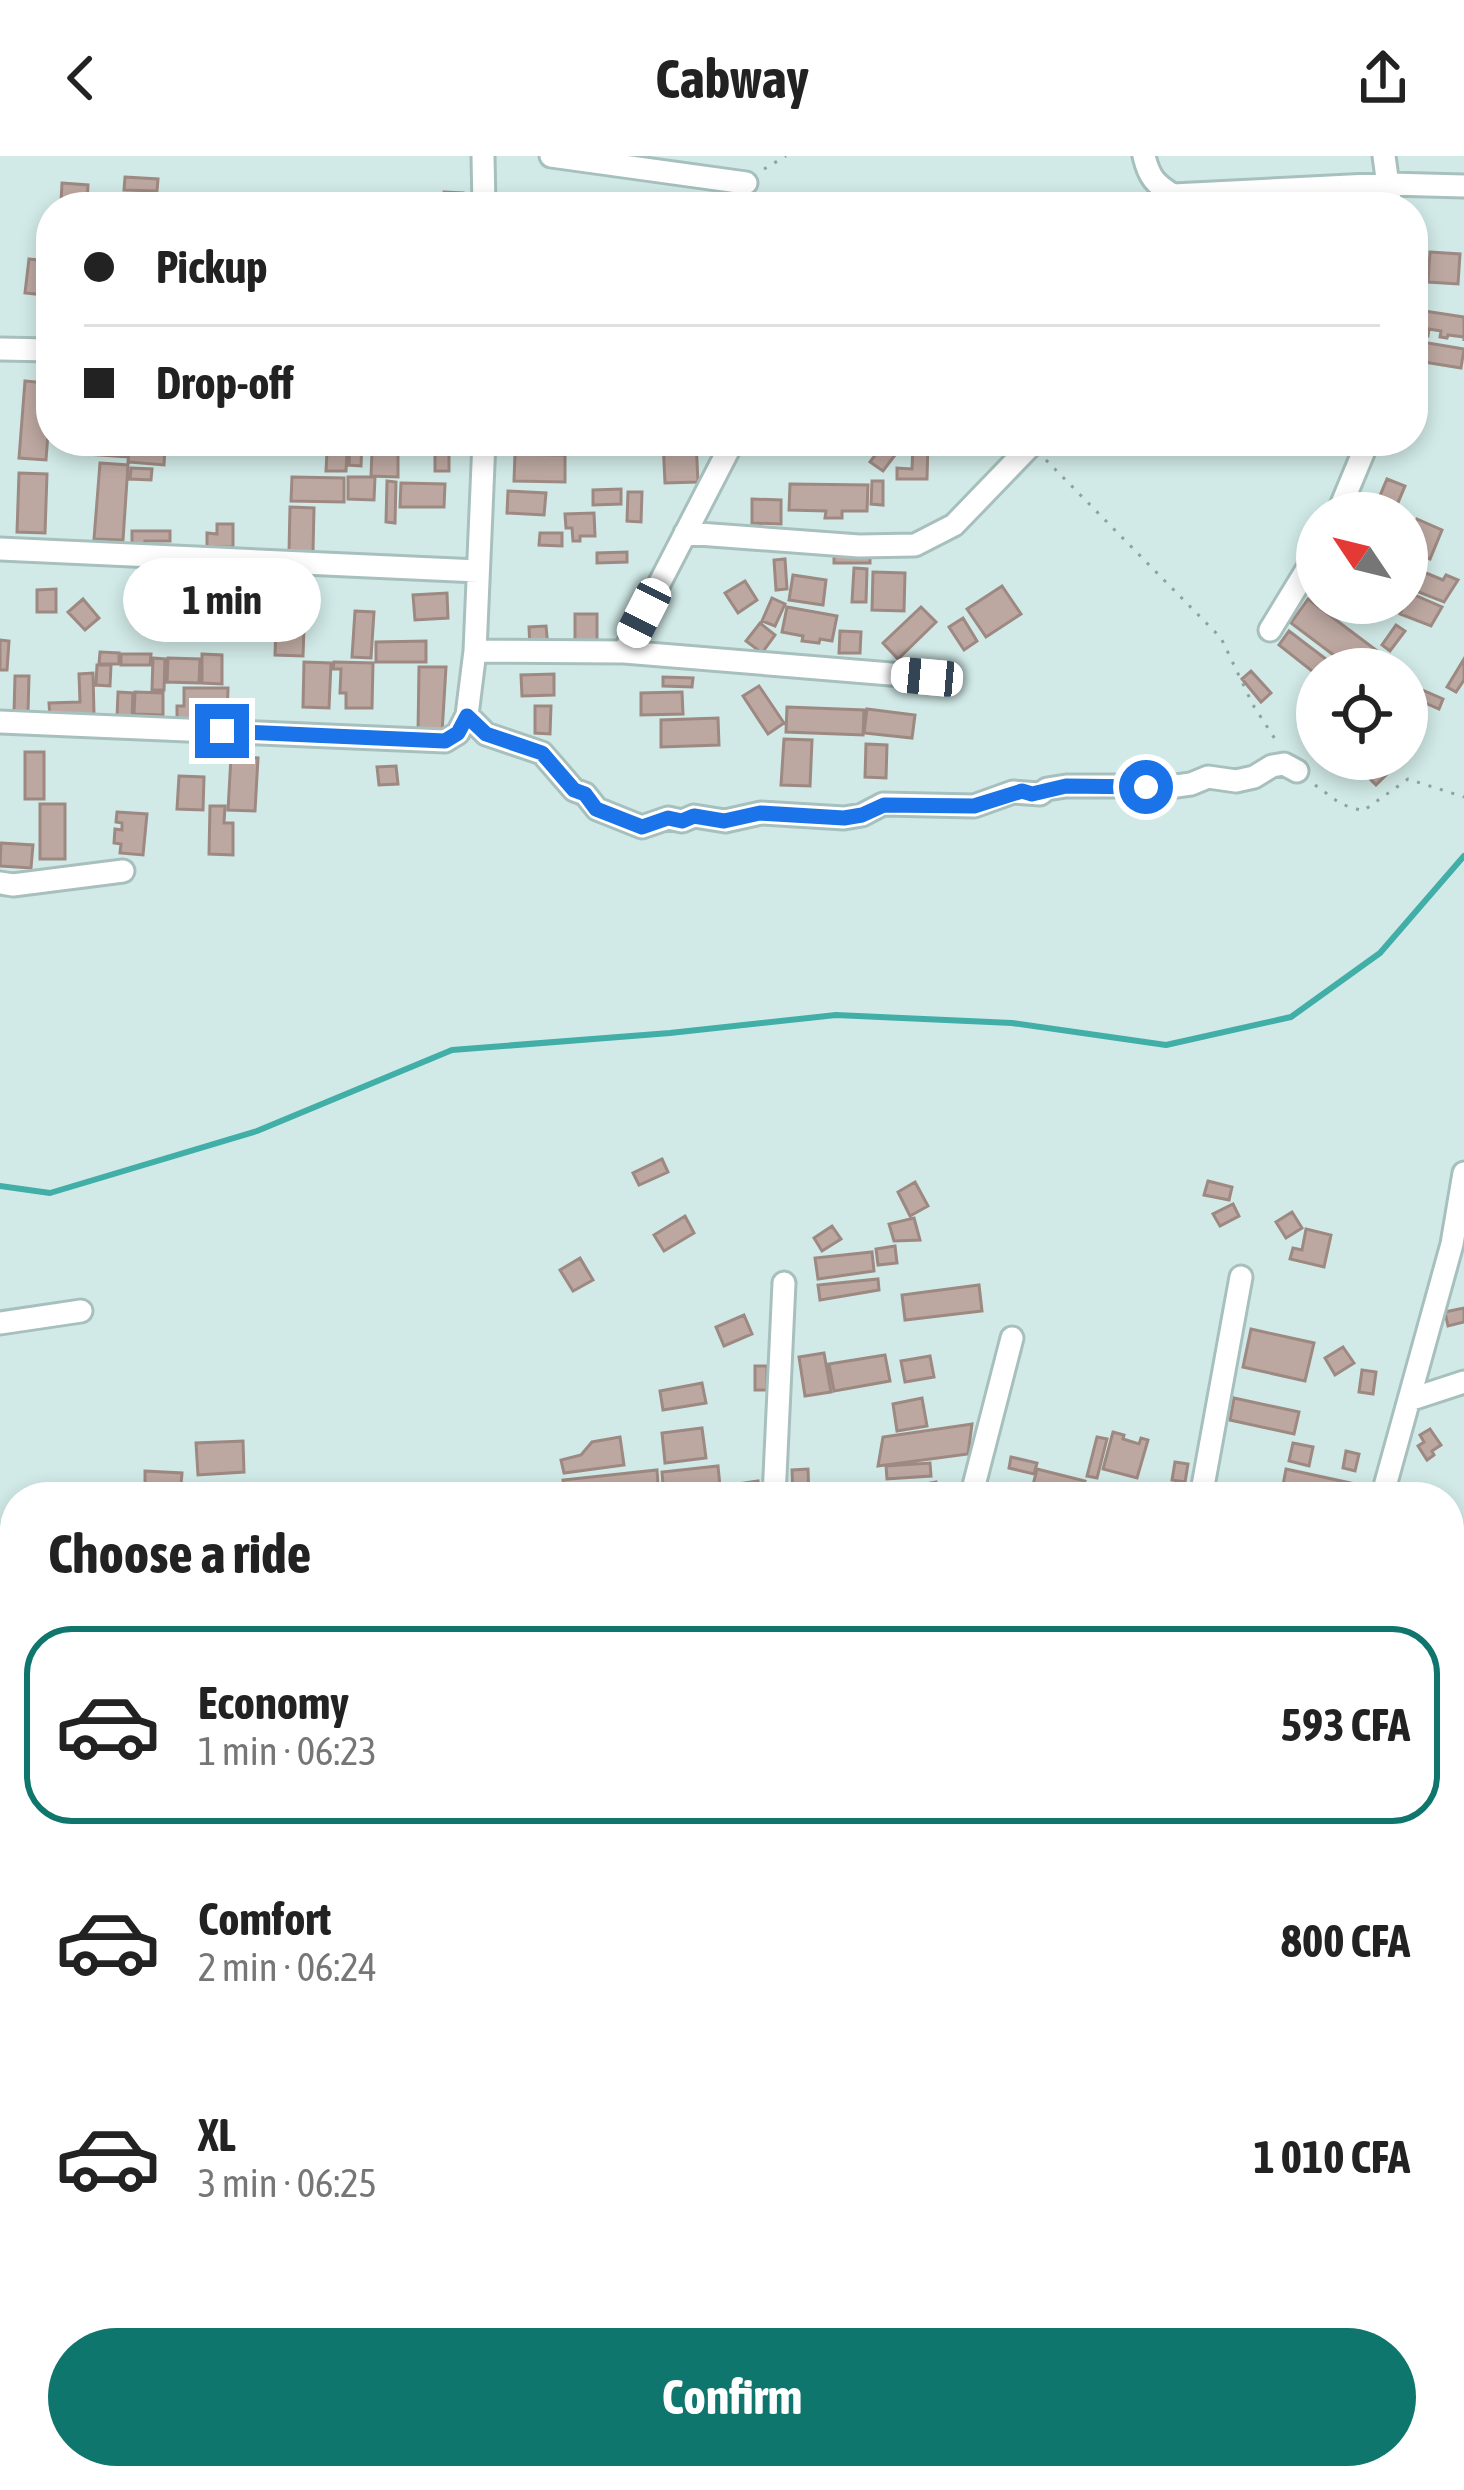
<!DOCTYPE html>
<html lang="en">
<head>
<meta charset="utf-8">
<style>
  :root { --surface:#fff; --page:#f2f2f2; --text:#222; --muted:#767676; --line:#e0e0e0; --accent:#0f766e }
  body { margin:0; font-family:"Asap Condensed",sans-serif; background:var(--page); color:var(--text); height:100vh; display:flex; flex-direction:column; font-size:45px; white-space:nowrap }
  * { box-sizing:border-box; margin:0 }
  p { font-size:39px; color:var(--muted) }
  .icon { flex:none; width:66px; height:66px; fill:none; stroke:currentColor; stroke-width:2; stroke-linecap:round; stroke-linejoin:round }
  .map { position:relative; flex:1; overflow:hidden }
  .sheet { position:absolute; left:0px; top:1326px; width:1464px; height:1008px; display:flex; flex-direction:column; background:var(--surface); border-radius:48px 48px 0 0; box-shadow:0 6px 18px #0003 }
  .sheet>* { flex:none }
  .guide { position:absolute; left:36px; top:36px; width:1392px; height:264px; border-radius:48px; box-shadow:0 6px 18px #0003; display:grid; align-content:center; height:264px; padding:0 48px; background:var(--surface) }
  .needle { width:78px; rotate:305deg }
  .buttons { position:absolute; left:1296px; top:336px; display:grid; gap:24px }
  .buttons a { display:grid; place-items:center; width:132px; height:132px; border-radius:50%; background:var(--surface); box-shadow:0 6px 18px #0003; font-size:60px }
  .end { position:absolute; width:54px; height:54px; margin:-27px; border:15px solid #1a73e8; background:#fff; box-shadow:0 0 0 6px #fff }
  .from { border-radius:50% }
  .bubble { position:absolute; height:84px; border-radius:42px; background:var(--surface); box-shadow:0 6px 18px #0003; font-size:39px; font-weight:700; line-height:84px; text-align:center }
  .car { position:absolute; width:36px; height:72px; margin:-36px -18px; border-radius:15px; box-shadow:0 0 9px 3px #0007; background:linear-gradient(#fff 24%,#345 0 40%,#fff 0 76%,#345 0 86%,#fff 0) }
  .guide b { display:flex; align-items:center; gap:42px; height:114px; font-size:45px }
  .guide b+b { border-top:3px solid var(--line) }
  .guide i { width:30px; height:30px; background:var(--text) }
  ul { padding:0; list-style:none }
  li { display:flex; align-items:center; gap:36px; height:198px; margin:0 24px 18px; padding:0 24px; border:6px solid transparent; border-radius:48px }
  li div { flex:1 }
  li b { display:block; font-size:45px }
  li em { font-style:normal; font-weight:700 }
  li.current { border-color:var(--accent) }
  li>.icon { width:108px; height:108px; stroke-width:1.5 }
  h2 { padding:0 48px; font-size:54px; line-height:144px }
  .action { display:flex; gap:24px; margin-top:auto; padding:24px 48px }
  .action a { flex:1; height:138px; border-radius:72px; background:var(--accent); color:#fff; font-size:48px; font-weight:700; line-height:138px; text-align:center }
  header { display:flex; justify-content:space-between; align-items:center; height:156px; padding:0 48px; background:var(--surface); font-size:54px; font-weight:700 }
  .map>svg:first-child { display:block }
</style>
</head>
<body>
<header><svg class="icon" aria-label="back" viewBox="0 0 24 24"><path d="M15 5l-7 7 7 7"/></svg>Cabway<svg class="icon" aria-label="share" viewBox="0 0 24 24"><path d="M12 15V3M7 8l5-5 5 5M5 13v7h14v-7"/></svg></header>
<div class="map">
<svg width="1464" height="2334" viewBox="0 0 1464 2334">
  <rect width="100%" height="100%" fill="#d1eae7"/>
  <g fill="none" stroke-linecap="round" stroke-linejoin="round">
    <path stroke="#41aea7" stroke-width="6" d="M0,1030L50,1037L257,975L452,894L670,877L836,859L1012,867L1166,889L1291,861L1380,797L1464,700"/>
  </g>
  <path fill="#bda8a1" stroke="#9d8982" stroke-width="3" d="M125,21L158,23L157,35L124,34Z
    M62,27L88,29L87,48L61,46Z
    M444,36L463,37L462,51H444Z
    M115,38H134V51H115Z
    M1430,96L1460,98L1458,128L1428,126Z
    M29,103L49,105L45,139L25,137Z
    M1418,154L1464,161V185V181L1448,179L1447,182L1440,181L1441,175L1429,173L1428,180L1414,178Z
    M1422,186L1464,193L1461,212L1418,205Z
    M25,225L47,227L46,236L51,237L46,304L19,302Z
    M88,285H129L128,301L87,298Z
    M130,285H175V291H165L164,309L128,306Z
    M350,285H362L361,310L349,309Z
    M435,285H449V315H435Z
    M663,285H696L698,326L665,327Z
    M885,286L898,295L883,315L870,306Z
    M913,288H928L927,323H897V312L912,313Z
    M327,295L347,296L346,315H326Z
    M372,296L398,297V321L371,320Z
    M515,298L565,299V326L514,325Z
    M100,307L128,309L123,384L94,383Z
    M131,312L152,313L151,324L130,323Z
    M19,317L47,318L45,377L17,376Z
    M292,321L344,322V346L291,345Z
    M348,321H375L374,344L348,343Z
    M1387,323L1405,330L1397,349L1379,342Z
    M387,325L396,326L395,367L386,366Z
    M872,325H883V349L871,348Z
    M401,327L445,328L444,351H400Z
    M790,328L868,329L867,355H842V362H825L826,355L789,354Z
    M621,333V348L593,349V334Z
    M508,335L546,337L544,359L507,357Z
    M628,336H642L641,366L627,365Z
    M752,343L781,344V368L752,367Z
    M290,351L314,352L313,396H289Z
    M594,357L595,380H580V385H573L572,372H566L565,358Z
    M1417,363L1442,374L1430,403L1407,394V387Z
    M217,368H233V391H207V377L217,378Z
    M132,375H170V385H145V390L132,389Z
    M540,377H562V390L539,389Z
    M627,396V406L597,407V397Z
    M834,400H870V407H834Z
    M785,403L787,433L776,434L774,404Z
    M854,412L867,413L866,446H852Z
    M1421,415L1443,424L1446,419L1458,424L1444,446L1411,433Z
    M873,416L905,417L904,455L872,454Z
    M793,419L826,424L823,449L789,444Z
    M745,425L757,444L738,457L725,437Z
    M1002,430L1021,458L986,481L967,453Z
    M56,433V456H37V434Z
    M447,437L448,462L415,464L413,439Z
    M1410,437L1442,451L1431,470L1400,458Z
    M277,442H305L303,500L275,499Z
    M772,442L785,448L775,470L762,465Z
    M83,443L99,462L85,474L68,456Z
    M1308,443L1384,500L1374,513H1352L1291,467Z
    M787,451L837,460L832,485L820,483L819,487L802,485L803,480L782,476Z
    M921,451L936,466L898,503L883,487Z
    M355,455L374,456L371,502L352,501Z
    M575,458H597V487L575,488Z
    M963,462L977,485L964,494L949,471Z
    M760,467L775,479L762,497L746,485Z
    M1396,469L1405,475L1390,495L1382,489Z
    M546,470L548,491L530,492L529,471Z
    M840,475L861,476L860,497H839Z
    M1289,475L1339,513H1317V519L1279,489Z
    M0,484L9,485L7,514H0Z
    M426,485V506H376V486Z
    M100,496L119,497V508H99Z
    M121,498H151L150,509H121Z
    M202,498L222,499V528L202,527Z
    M153,502L165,503L164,534H152Z
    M168,502L200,503L199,527L167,526Z
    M1464,503V524L1456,536L1447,531Z
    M304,506L331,507L329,552L303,551Z
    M334,506L373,507L372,552H346V537H340L341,513H333Z
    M97,509H111L110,530L96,529Z
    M419,511H446L442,577H418Z
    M1251,515L1271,537L1261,546L1242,523Z
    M93,517L94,559L50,561L49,547L80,546L79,518Z
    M554,518V539L522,540L521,519Z
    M15,520H29L28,557H14Z
    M663,521L693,522L692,531L663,530Z
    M1411,529L1443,543L1439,553L1407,539Z
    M759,530L784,567L768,578L743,540Z
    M184,532H228L227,563H177V550H184Z
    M118,536L133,537L132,562H117Z
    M135,536L163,537V559L134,558Z
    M682,536L683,558L641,559V537Z
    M535,550H551L550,578L535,577Z
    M787,551L864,554L863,579L786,576Z
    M867,553L915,559L912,582L864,577Z
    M718,562L719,589L661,591V564Z
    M784,583L812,584L810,630L781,629Z
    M866,588L887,589L886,622L865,621Z
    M25,596H44V643H25Z
    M231,601L258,602L255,655L228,654Z
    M1381,603H1385L1394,611L1376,629L1366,619Z
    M396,610L398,628L379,629L377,611Z
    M179,620L204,621L203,654L177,653Z
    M40,648H65V703H40Z
    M210,650H225L224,667H233V699L209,698Z
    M117,656L147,658L143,699L120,697L121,688L114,687L115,673L122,674V667L116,666Z
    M1,687L33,689L31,712L0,710Z
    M662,1003L668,1016L639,1029L633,1017Z
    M1208,1025L1232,1031L1229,1044L1204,1039Z
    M915,1026L928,1050L910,1060L898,1036Z
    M1233,1048L1239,1060L1220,1070L1213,1058Z
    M1292,1056L1302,1072L1286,1082L1276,1066Z
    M685,1060L694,1077L664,1095L654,1079Z
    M914,1062L920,1084L894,1085L889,1068Z
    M832,1070L841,1083L822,1095L814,1082Z
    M1306,1073L1331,1079L1324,1111L1290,1103L1293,1092L1302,1094Z
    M895,1090L897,1107L878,1109L876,1093Z
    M872,1096L874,1115L818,1123L815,1102Z
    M580,1102L593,1124L573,1135L560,1114Z
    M878,1123L879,1134L820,1144L818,1129Z
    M979,1129L982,1155L905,1164L902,1139Z
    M1464,1152V1166L1448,1170L1445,1156Z
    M744,1159L752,1178L724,1190L716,1171Z
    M1251,1173L1314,1187L1305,1225L1243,1211Z
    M1343,1191L1354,1207L1335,1219L1325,1202Z
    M824,1197L831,1236L805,1240L799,1201Z
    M885,1199L890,1225L834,1235L829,1208Z
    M930,1200L934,1221L905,1226L901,1205Z
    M755,1210H767V1234H755Z
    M1362,1214L1376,1216L1373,1238L1359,1236Z
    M702,1227L706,1247L663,1254L660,1235Z
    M922,1242L927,1270L897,1275L893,1248Z
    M1234,1242L1299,1256L1294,1278L1230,1264Z
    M972,1268L968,1298L878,1310L883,1281Z
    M702,1272L706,1302L665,1307L662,1277Z
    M1430,1273L1441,1289L1432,1295L1434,1299L1427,1304L1418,1290L1424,1286L1420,1279Z
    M1113,1276L1124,1279L1123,1283L1139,1288L1141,1282L1148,1284L1137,1322L1103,1313Z
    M620,1281L624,1309L564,1317L561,1304L581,1299L592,1286Z
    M1097,1281L1107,1283L1097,1322L1087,1320Z
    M243,1285L244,1316L198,1319L196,1287Z
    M1293,1287L1313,1291L1309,1310L1289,1305Z
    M1346,1295L1359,1298L1355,1315L1343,1312Z
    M1011,1301L1037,1307L1034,1318L1009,1312Z
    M1175,1306L1188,1308L1185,1326L1172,1324Z
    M930,1307L931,1320L887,1323L886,1310Z
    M718,1310L721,1341H664L662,1316Z
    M808,1313L809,1341H793L792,1314Z
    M1037,1313L1085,1325L1080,1341H1030Z
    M1286,1313L1355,1328L1352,1341L1281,1340Z
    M657,1314L659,1341H565L563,1324Z
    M145,1315L182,1317L181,1329L145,1328Z
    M758,1325L760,1339L733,1341L731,1329Z
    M936,1326L939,1341H906L904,1332Z
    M1449,1536L1464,1539V1576L1449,1573Z
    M4,1788H15V1814H12L11,1821H3L4,1814L1,1813V1807L8,1808L9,1799L3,1798Z
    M1449,1836L1461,1838L1455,1863L1449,1862Z
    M0,2040H15V2071H11L10,2078H0Z
    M0,2240L15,2241V2275L0,2274Z
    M770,2319H833L836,2334H760L758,2321Z
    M895,2319H938L917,2334H906Z"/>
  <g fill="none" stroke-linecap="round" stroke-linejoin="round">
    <defs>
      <path id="street" d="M483,0L484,51
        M551,0L746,27
        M1144,0C1149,21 1155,28 1173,39L1389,28L1464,30
        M1384,0L1391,51
        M0,193L51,194
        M1338,357L1368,285
        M685,377L859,390L915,389L954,369L1035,285
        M0,393L478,415
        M1270,474L1317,397
        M475,495L624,496L927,521
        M624,496L733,285
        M467,559L486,578L542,597L574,634L585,638L597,653L642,671L668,662L682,665L694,660L725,665L761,657L844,662L862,659L883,648L974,650L1013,636L1040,638L1047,633L1066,630H1136L1154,633L1191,628L1208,621L1236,625L1254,621L1272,610L1284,608L1297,615
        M0,566L445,585L458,577L467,559L475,495L484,285
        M0,727L13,729L123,715
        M0,1167L81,1155
        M1409,1244L1464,1226
        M774,1341L784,1127
        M971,1341L1012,1182
        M1201,1341L1241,1121
        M1382,1341L1452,1088L1464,1017
        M0,1399H15
        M1449,1442L1464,1440
        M0,1608L15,1609
        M0,1826H15
        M1449,1977L1464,1904
        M1449,2019H1464
        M0,2146L15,2147
        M0,2322L88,2334
        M227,2334L229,2319
        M626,2334L694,2319
        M855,2334L856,2319
        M1174,2334L1176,2319"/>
    </defs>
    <use href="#street" stroke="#a7c0bd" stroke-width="27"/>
    <path stroke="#8ea19f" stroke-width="3" stroke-dasharray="3 9" stroke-linecap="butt" d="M764,13L786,0
      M1046,304L1221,482L1253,549L1277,586
      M1315,629L1341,648L1363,655L1408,623L1464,641
      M1449,2183L1464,2232
      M1324,2319L1328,2334"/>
    <use href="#street" stroke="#fff" stroke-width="21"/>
  </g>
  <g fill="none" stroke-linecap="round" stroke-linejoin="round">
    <path stroke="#1a73e8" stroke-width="15" d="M222,575L445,585L458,577L467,560L486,578L542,597L574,634L585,638L596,653L642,671L668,662L682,665L694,660L724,665L760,657L844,662L862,659L884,649L974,650L1022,635L1032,638L1066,630L1146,631"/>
  </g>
</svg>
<div class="buttons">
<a><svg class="needle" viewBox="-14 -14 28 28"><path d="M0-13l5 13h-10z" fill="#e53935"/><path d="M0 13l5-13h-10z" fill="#767676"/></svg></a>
<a><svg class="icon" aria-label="locate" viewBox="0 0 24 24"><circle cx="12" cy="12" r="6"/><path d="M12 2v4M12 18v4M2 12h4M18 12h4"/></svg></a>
</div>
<i class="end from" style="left:1146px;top:631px"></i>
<i class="end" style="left:222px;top:575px"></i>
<div class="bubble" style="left:123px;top:402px;width:198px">1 min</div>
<i class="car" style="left:644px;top:457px;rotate:207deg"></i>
<i class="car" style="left:927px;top:521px;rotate:275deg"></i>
<div class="guide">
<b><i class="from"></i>Pickup</b>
<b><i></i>Drop-off</b>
</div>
<section class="sheet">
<h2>Choose a ride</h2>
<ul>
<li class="current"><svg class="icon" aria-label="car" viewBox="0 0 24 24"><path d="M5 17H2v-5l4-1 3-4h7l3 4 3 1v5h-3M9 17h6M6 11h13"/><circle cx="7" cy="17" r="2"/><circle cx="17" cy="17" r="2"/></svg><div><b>Economy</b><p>1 min · 06:23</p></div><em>593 CFA</em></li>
<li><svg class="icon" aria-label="car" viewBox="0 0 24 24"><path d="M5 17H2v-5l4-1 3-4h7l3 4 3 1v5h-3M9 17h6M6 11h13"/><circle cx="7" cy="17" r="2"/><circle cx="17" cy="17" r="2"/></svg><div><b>Comfort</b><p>2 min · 06:24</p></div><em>800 CFA</em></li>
<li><svg class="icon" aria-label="car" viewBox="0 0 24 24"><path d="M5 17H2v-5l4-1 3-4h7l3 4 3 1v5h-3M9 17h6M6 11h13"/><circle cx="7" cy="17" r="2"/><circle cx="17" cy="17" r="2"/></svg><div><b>XL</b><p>3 min · 06:25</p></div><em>1 010 CFA</em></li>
</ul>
<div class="action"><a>Confirm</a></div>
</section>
</div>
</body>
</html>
